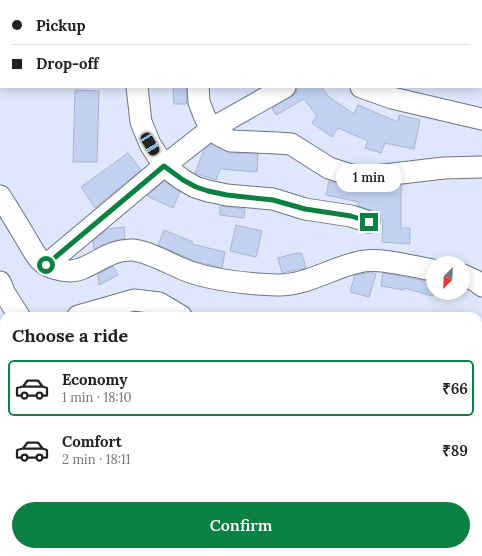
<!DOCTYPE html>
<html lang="en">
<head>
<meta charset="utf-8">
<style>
  :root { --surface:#fff; --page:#f2f2f2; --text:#222; --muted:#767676; --line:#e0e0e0; --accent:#0b8043 }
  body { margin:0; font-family:Lora,serif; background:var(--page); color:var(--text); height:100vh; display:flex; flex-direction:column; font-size:15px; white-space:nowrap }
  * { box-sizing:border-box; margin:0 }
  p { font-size:13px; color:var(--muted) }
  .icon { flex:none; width:22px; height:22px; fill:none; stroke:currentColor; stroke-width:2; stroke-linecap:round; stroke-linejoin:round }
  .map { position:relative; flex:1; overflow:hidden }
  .sheet { position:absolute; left:0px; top:312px; width:482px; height:244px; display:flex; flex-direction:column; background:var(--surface); border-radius:12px 12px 0 0; box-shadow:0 2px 10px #0003 }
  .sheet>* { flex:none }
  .hud { position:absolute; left:0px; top:0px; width:482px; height:88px; box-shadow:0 2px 10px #0003; display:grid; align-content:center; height:88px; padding:0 12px; background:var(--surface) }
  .needle { width:26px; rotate:204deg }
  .controls { position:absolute; left:426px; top:256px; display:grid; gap:8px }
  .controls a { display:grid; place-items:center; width:44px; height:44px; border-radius:50%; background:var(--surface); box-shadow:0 2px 10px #0003; font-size:20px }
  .end { position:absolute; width:18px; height:18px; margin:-9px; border:5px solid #0b8043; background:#fff; box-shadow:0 0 0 2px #fff }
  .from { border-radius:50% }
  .bubble { position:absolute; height:28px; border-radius:14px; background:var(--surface); box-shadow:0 2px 10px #0003; font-size:13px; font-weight:600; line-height:28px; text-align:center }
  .car { position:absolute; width:12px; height:24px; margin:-12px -6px; border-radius:5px; box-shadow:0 0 3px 1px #0007; background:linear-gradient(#222 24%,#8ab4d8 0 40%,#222 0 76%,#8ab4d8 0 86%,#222 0) }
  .hud b { display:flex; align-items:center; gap:14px; height:38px; font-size:15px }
  .hud b+b { border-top:1px solid var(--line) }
  .hud i { width:10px; height:10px; background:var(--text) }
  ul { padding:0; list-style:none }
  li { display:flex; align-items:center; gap:12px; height:56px; margin:0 8px 6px; padding:0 4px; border:2px solid transparent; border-radius:6px }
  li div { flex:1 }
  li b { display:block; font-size:15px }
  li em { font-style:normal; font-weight:600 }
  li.current { border-color:var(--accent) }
  li>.icon { width:36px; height:36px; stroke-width:1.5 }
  h2 { padding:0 12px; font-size:18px; line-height:48px }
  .primary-button { display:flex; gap:8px; margin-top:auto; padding:8px 12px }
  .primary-button a { flex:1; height:46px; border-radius:24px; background:var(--accent); color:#fff; font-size:16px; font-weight:600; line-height:46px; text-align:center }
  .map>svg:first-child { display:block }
</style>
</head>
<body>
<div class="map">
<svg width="482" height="556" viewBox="0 0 482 556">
  <rect width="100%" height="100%" fill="#dee7fb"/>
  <path fill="#c3d2f3" stroke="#acb5c7" d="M173,87H186L187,104H174Z
    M297,87H325L322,88L329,97L354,114L358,105L398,122L399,115L420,120L414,149L385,143L381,153L365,148L368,141L338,128L332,137L312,123L317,116L304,99L276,115L272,108L291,97L296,93Z
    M75,90L99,91L97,162H73Z
    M211,144L230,153L258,154L257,172L220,169L216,180L195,173L204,150Z
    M128,153L141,170L95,208L81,187Z
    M164,181L180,192L173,208L147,196Z
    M329,181L347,186L366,189H380V188L401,185V228H410V244L382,242L383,220L380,219L378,214L373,211L358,206L359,202L326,195Z
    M220,206L245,209L244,218L220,215Z
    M236,225L262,231L256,257L230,251Z
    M124,227L125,238L109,242L94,249L93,241L107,229Z
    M164,230L193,242L192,244L225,252L222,268L194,261L158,245Z
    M296,253L302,254L306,268L282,273L278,258Z
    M113,266L118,275L99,285L98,274Z
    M371,272L376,274L369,297L350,292L355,275Z
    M383,273L433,282V296L404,288V290L381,286Z"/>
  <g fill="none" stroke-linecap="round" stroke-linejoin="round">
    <defs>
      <path id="street" d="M95,0L96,1
        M309,0V1
        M382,0V1
        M444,0L445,1
        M221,1V0
        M476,1L479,0
        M481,42H482
        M137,87L141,122L150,144L164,166L183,180L195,187L208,191L227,195L273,199L305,209L351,216L369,222
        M198,87L199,102L204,115L211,129L219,135L231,141L277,143L291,144L329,168L351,175L367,177L444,168L482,167
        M361,87L392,98L482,119
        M0,196C9,210 18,225 27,240C31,247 35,255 40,260C50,270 71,274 83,268C100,261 113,249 133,250C151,252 173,266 190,272C217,281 248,284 277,285C307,286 334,266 364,261C384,258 413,267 433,270
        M46,265L164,166L211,129L285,87
        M463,275L476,281L482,286
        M0,282L5,294L19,316
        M78,316L134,300L159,303L181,316
        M478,439L482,441"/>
    </defs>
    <use href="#street" stroke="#6c7485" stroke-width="23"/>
    <use href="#street" stroke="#fff" stroke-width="21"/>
  </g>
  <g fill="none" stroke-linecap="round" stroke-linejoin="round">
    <path stroke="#0b8043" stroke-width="5" d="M46,265L164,166L183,180L196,187L208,191L227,195L273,200L305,209L351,216L369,222"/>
  </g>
</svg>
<div class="controls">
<a><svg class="needle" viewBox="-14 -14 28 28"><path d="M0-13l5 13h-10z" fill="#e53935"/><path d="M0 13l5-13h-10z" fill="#767676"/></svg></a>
</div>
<i class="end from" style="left:46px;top:265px"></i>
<i class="end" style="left:369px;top:222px"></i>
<div class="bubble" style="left:336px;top:164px;width:66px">1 min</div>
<i class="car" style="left:150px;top:144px;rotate:149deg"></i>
<div class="hud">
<b><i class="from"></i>Pickup</b>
<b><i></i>Drop-off</b>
</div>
<section class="sheet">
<h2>Choose a ride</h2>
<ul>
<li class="current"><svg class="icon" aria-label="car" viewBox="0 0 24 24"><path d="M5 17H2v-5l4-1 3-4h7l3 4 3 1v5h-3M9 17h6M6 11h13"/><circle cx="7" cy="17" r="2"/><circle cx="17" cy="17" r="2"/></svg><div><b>Economy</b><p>1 min · 18:10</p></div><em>₹66</em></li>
<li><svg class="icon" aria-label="car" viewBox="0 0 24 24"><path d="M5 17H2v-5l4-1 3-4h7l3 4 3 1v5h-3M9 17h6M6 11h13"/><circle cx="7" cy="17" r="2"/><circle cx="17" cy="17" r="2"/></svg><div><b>Comfort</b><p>2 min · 18:11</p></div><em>₹89</em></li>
</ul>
<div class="primary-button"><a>Confirm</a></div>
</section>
</div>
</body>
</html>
